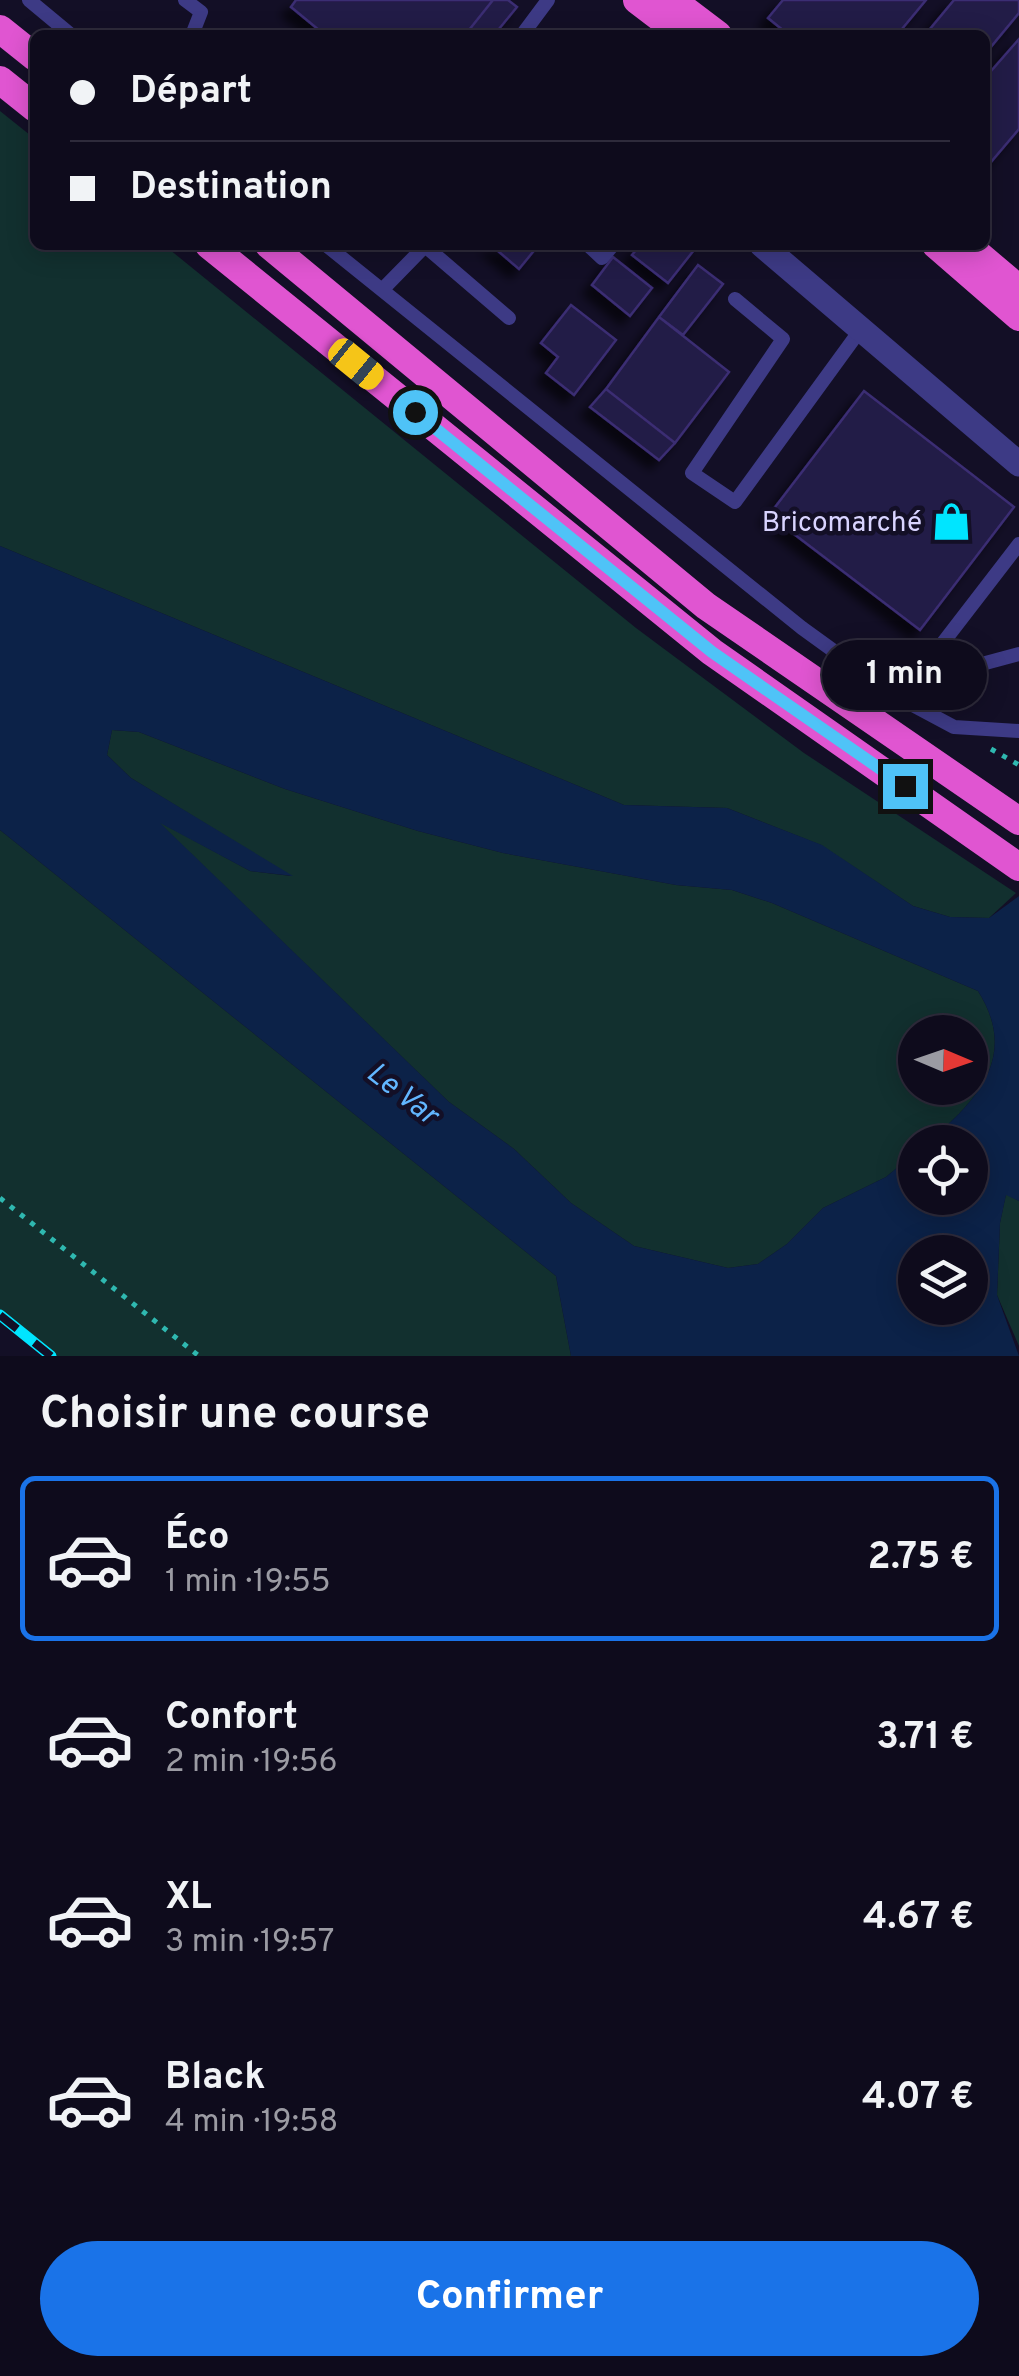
<!DOCTYPE html>
<html lang="fr">
<head>
<meta charset="utf-8">
<style>
  :root { --surface:#0e0b1c; --page:#171425; --text:#f1f3f6; --muted:#9b9ba3; --line:#2e2b3b; --accent:#1a73e8 }
  body { margin:0; font-family:Overpass,sans-serif; background:var(--page); color:var(--text); height:100vh; display:flex; flex-direction:column; font-size:38px; white-space:nowrap }
  * { box-sizing:border-box; margin:0 }
  p { font-size:32px; color:var(--muted) }
  .icon { flex:none; width:55px; height:55px; fill:none; stroke:currentColor; stroke-width:2; stroke-linecap:round; stroke-linejoin:round }
  .map { position:relative; height:1356px; overflow:hidden }
  .sheet { display:flex; flex-direction:column; background:var(--surface); flex:1 }
  .sheet>* { flex:none }
  .top-card { position:absolute; left:30px; top:30px; width:960px; height:220px; border-radius:15px; box-shadow:0 5px 25px #0003,0 0 0 2px var(--line); display:grid; align-content:center; height:220px; padding:0 40px; background:var(--surface) }
  .needle { width:65px; rotate:92deg }
  .tools { position:absolute; left:898px; top:1015px; display:grid; gap:20px }
  .tools a { display:grid; place-items:center; width:90px; height:90px; border-radius:50%; background:var(--surface); box-shadow:0 5px 25px #0003,0 0 0 2px var(--line); font-size:50px }
  .end { position:absolute; width:45px; height:45px; margin:-22px; border:12px solid #4fc3f7; background:#111; box-shadow:0 0 0 5px #111 }
  .from { border-radius:50% }
  .bubble { position:absolute; height:70px; border-radius:35px; background:var(--surface); box-shadow:0 5px 25px #0003,0 0 0 2px var(--line); font-size:32px; font-weight:700; line-height:70px; text-align:center }
  .car { position:absolute; width:30px; height:60px; margin:-30px -15px; border-radius:12px; box-shadow:0 0 8px 2px #0007; background:linear-gradient(#f5c518 24%,#345 0 40%,#f5c518 0 76%,#345 0 86%,#f5c518 0) }
  .top-card b { display:flex; align-items:center; gap:35px; height:95px; font-size:38px }
  .top-card b+b { border-top:2px solid var(--line) }
  .top-card i { width:25px; height:25px; background:var(--text) }
  ul { padding:0; list-style:none }
  li { display:flex; align-items:center; gap:30px; height:165px; margin:0 20px 15px; padding:0 20px; border:5px solid transparent; border-radius:15px }
  li div { flex:1 }
  li b { display:block; font-size:38px }
  li em { font-style:normal; font-weight:700 }
  li.selected { border-color:var(--accent) }
  li>.icon { width:90px; height:90px; stroke-width:1.5 }
  h2 { padding:0 40px; font-size:45px; line-height:120px }
  .cta { display:flex; gap:20px; margin-top:auto; padding:20px 40px }
  .cta a { flex:1; height:115px; border-radius:60px; background:var(--accent); color:#fff; font-size:40px; font-weight:700; line-height:115px; text-align:center }
  .map>svg:first-child { display:block }
</style>
</head>
<body>
<div class="map">
<svg width="1019" height="1356" viewBox="0 0 1019 1356">
  <defs>
    <filter id="shadow"><feDropShadow dx="-9" dy="9" stdDeviation="5" flood-color="#0009"/></filter>
  </defs>
  <rect width="100%" height="100%" fill="#130f26"/>
  <path fill="#12302f" fill-rule="evenodd" d="M0,111L35,139V245H164L636,628L804,753L1016,893L989,918L950,917L913,906L821,845L727,808L624,805L0,546Z
    M112,730L139,732L285,789L418,831L503,853L676,885L732,890L772,903L978,991C1019,1056 978,1100 928,1142H915V1153L886,1177L823,1208L787,1244L758,1264L728,1268L634,1246L571,1203L514,1149L449,1102L156,820L250,871L291,876L131,778L107,755ZM915,1032H970V1088H915Z
    M0,830L556,1276L571,1356H51L0,1315Z
    M1006,1194L1019,1201V1346L997,1295L1000,1223Z"/>
  <path fill="#0c2248" fill-rule="evenodd" d="M0,546L624,805L727,808L822,845L913,906L950,917L989,918L1019,896V1201L1006,1195L1000,1223L997,1295L1019,1356H571L556,1276L0,830ZM112,730L139,732L285,789L418,831L503,853L676,885L732,890L772,903L978,991C1019,1056 978,1100 928,1142H970V1198H915V1153L886,1177L823,1208L787,1244L758,1264L728,1268L634,1246L571,1203L514,1149L449,1102L160,823L250,871L293,876L131,778L107,755ZM915,1252H970V1308H915Z"/>
  <path fill="#241b47" stroke="#3b2d73" stroke-width="2.5" filter="url(#shadow)" d="M296,0H493L465,35H325L291,7Z
    M493,0H508L517,7L494,35H465Z
    M783,0H926L897,35H789L768,18Z
    M954,0H1019V13L985,54V35H925Z
    M1019,39V129L985,169V78Z
    M491,245H535L537,247L519,269Z
    M640,245H698L668,283L632,255Z
    M613,257L652,288L630,316L592,285Z
    M698,265L723,284L683,335L659,317Z
    M571,305L616,340L574,395L546,373L558,357L541,343Z
    M659,317L729,372L675,443L606,389Z
    M606,389L675,443L659,460L590,407Z
    M864,391L1014,507L920,630L769,515Z"/>
  <g fill="none" stroke-linecap="round" stroke-linejoin="round">
    <path stroke="#2fb8b0" stroke-width="5" stroke-dasharray="5 8" stroke-linecap="butt" d="M991,749L1019,765
      M0,1198L199,1356"/>
    <path stroke="#3d3a85" stroke-width="14" d="M29,0L71,35
      M185,0L201,12L192,35
      M522,35L548,0
      M326,245L802,628L896,696L954,727L1019,731
      M588,245L602,258L613,245
      M382,290L425,246L509,318
      M735,299L783,339L692,473L735,502L861,329
      M1019,544L932,657L952,672L1019,654"/>
    <path stroke="#3d3a85" stroke-width="25" d="M762,245L1019,464"/>
    <path stroke="#e055d1" stroke-width="28" d="M637,0L683,35
      M672,0L718,35
      M0,29L35,57
      M0,80L35,108
      M209,245L712,652L1019,867
      M269,245L706,606L1019,821
      M936,245L1019,317
      M967,245L1019,289"/>
    <defs>
      <path id="rail" d="M0,1315L51,1356"/>
    </defs>
    <use href="#rail" stroke="#00e5ff" stroke-width="11"/>
    <use href="#rail" stroke="#130f26" stroke-width="8" stroke-dasharray="22" stroke-linecap="butt"/>
  </g>
  <g fill="none" stroke-linecap="round" stroke-linejoin="round">
    <path stroke="#4fc3f7" stroke-width="12" d="M415,412L712,652L905,786"/>
  </g>
  <defs>
    <symbol id="shop-bare" viewBox="-9 -9 18 18"><path d="M-5-2.5h2.3a2.7 3.5 0 0 1 5.4 0H5L5.5 6h-11ZM-1.5-2.5h3a1.5 2.3 0 0 0-3 0Z" fill="#00e5ff" stroke="#130f26" stroke-width="2.5" paint-order="stroke"/></symbol>
  </defs>
  <g fill-rule="evenodd">
    <use href="#shop-bare" x="924" y="494" width="55" height="55"/>
  </g>
  <g text-anchor="middle" stroke-width="9" stroke-linejoin="round" paint-order="stroke">
    <g font-size="28" fill="#d9d4ff" stroke="#130f26" text-anchor="end">
      <text x="922" y="531">Bricomarché</text>
    </g>
    <g font-size="30" font-style="italic" fill="#62b6ff" stroke="#130f26">
      <text transform="translate(403 1093) rotate(38)" y="10">Le Var</text>
    </g>
  </g>
</svg>
<div class="tools">
<a><svg class="needle" viewBox="-14 -14 28 28"><path d="M0-13l5 13h-10z" fill="#e53935"/><path d="M0 13l5-13h-10z" fill="#9b9ba3"/></svg></a>
<a><svg class="icon" aria-label="locate" viewBox="0 0 24 24"><circle cx="12" cy="12" r="6"/><path d="M12 2v4M12 18v4M2 12h4M18 12h4"/></svg></a>
<a><svg class="icon" aria-label="layers" viewBox="0 0 24 24"><path d="M12 4l9 5-9 5-9-5zM3 14l9 5 9-5"/></svg></a>
</div>
<i class="end from" style="left:415px;top:412px"></i>
<i class="end" style="left:905px;top:786px"></i>
<div class="bubble" style="left:822px;top:640px;width:165px">1 min</div>
<i class="car" style="left:356px;top:364px;rotate:129deg"></i>
<div class="top-card">
<b><i class="from"></i>Départ</b>
<b><i></i>Destination</b>
</div>
</div>
<section class="sheet">
<h2>Choisir une course</h2>
<ul>
<li class="selected"><svg class="icon" aria-label="car" viewBox="0 0 24 24"><path d="M5 17H2v-5l4-1 3-4h7l3 4 3 1v5h-3M9 17h6M6 11h13"/><circle cx="7" cy="17" r="2"/><circle cx="17" cy="17" r="2"/></svg><div><b>Éco</b><p>1 min · 19:55</p></div><em>2.75 €</em></li>
<li><svg class="icon" aria-label="car" viewBox="0 0 24 24"><path d="M5 17H2v-5l4-1 3-4h7l3 4 3 1v5h-3M9 17h6M6 11h13"/><circle cx="7" cy="17" r="2"/><circle cx="17" cy="17" r="2"/></svg><div><b>Confort</b><p>2 min · 19:56</p></div><em>3.71 €</em></li>
<li><svg class="icon" aria-label="car" viewBox="0 0 24 24"><path d="M5 17H2v-5l4-1 3-4h7l3 4 3 1v5h-3M9 17h6M6 11h13"/><circle cx="7" cy="17" r="2"/><circle cx="17" cy="17" r="2"/></svg><div><b>XL</b><p>3 min · 19:57</p></div><em>4.67 €</em></li>
<li><svg class="icon" aria-label="car" viewBox="0 0 24 24"><path d="M5 17H2v-5l4-1 3-4h7l3 4 3 1v5h-3M9 17h6M6 11h13"/><circle cx="7" cy="17" r="2"/><circle cx="17" cy="17" r="2"/></svg><div><b>Black</b><p>4 min · 19:58</p></div><em>4.07 €</em></li>
</ul>
<div class="cta"><a>Confirmer</a></div>
</section>
</body>
</html>
